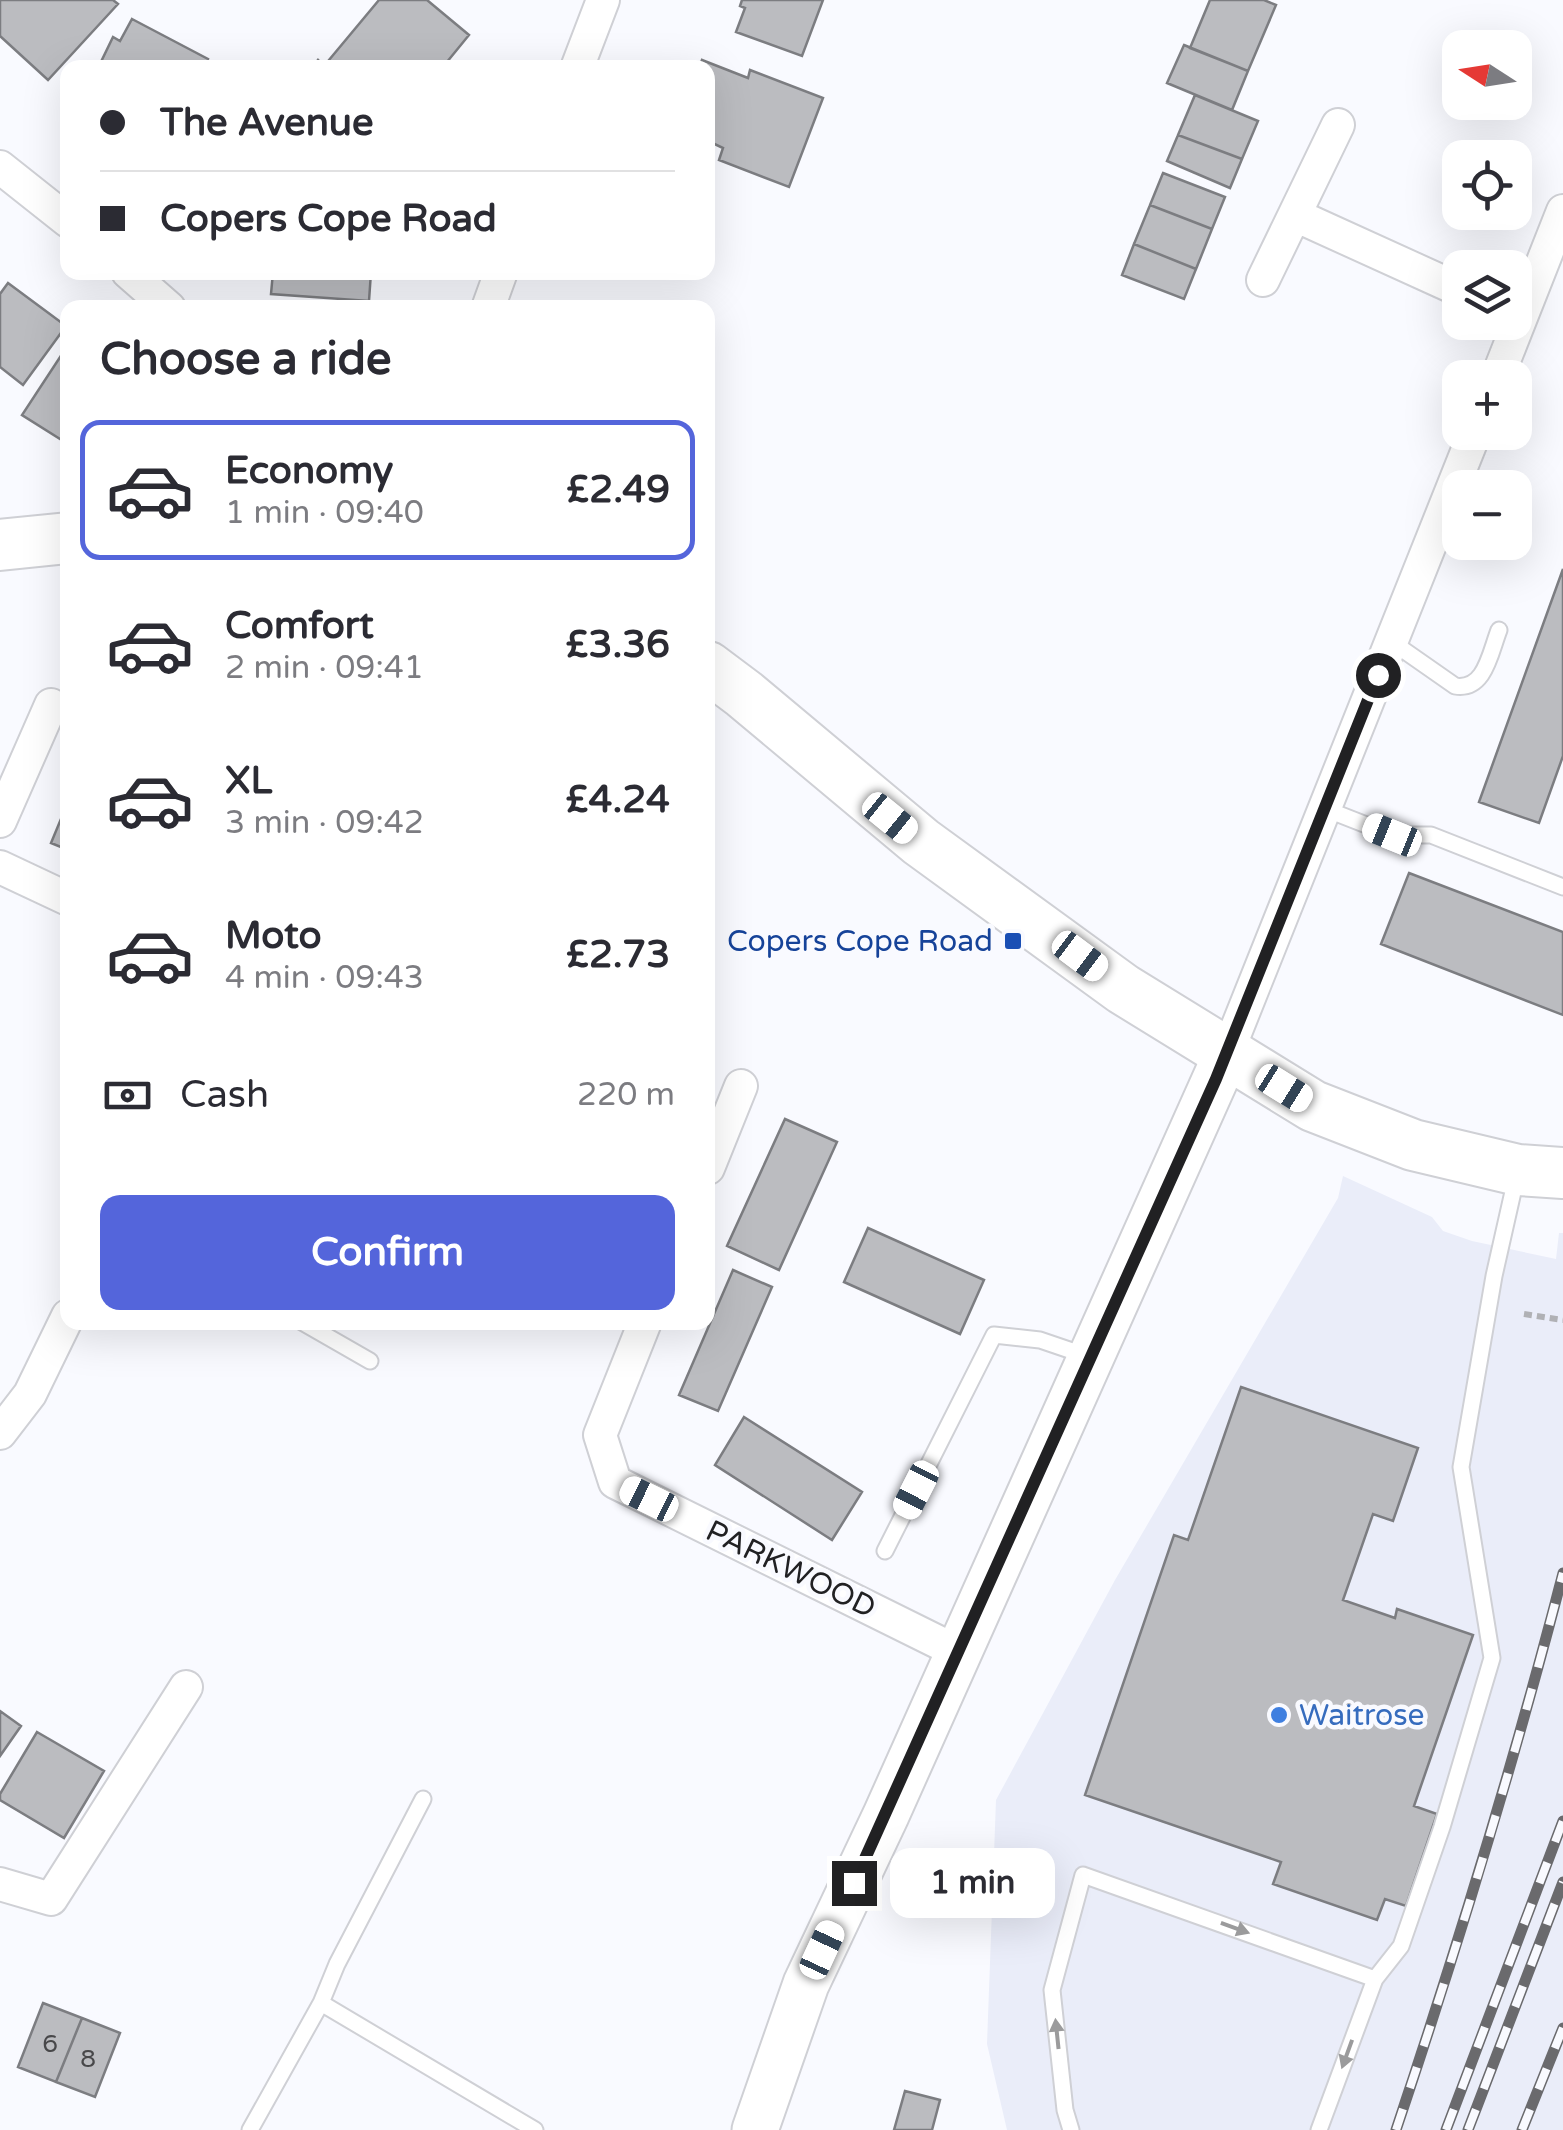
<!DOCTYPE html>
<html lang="en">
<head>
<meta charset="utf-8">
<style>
  :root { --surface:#fff; --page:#f2f2f3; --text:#2b2b33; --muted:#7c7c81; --line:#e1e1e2; --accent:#5465db }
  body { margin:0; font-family:"Varela Round",sans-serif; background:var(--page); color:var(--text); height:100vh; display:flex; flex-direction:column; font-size:38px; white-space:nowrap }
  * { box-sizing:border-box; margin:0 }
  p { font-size:32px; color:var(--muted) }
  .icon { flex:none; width:55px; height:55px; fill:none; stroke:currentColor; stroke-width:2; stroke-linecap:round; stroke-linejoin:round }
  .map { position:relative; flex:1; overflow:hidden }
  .panel { position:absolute; left:60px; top:300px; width:655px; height:1030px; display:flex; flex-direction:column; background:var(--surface); border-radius:20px; box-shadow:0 10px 40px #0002 }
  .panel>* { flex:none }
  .guide { position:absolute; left:60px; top:60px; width:655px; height:220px; border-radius:20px; box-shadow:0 10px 40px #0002; display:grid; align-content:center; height:220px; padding:0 40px; background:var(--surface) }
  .needle { width:65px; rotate:282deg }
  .fabs { position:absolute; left:1442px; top:30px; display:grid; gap:20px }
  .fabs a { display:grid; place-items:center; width:90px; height:90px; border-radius:20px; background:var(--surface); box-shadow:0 10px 40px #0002; font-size:50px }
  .end { position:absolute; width:45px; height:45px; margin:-22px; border:12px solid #212123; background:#fff; box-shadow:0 0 0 5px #fff }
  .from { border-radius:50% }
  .bubble { position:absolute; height:70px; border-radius:20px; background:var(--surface); box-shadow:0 10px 40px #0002; font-size:32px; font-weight:700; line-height:70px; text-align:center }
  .car { position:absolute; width:30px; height:60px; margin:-30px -15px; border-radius:12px; box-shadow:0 0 8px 2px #0007; background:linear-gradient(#fff 24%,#345 0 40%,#fff 0 76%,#345 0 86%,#fff 0) }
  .guide b { display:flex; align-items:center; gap:35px; height:95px; font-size:38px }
  .guide b+b { border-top:2px solid var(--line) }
  .guide i { width:25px; height:25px; background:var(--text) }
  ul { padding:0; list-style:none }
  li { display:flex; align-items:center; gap:30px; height:140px; margin:0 20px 15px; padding:0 20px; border:5px solid transparent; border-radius:20px }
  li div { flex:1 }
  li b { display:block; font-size:38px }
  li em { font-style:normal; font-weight:700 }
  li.current { border-color:var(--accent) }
  li>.icon { width:90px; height:90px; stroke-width:1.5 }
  h2 { padding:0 40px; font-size:45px; line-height:120px }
  .pay { display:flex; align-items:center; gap:25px; height:110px; padding:0 40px; font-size:38px }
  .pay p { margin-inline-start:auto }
  .cta { display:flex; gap:20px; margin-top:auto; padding:20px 40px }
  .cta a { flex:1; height:115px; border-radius:20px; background:var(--accent); color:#fff; font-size:40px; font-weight:700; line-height:115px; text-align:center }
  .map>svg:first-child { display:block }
</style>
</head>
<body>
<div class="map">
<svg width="1563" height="2130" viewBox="0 0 1563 2130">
  <rect width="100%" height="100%" fill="#f9faff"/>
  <path fill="#eaedf9" d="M1343,1176L1432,1217L1443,1231L1472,1241L1556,1259L1559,1233H1563V2130H1007L987,2044L996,1800L1115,1580L1338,1198Z"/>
  <path fill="#bbbcc0" stroke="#7c7d81" stroke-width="2.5" d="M0,0H113L118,4L48,80L0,36Z
    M379,0H427L469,35L442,68H312L318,60L324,66Z
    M742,0H823L802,56L736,32L745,8L740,6Z
    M1210,0H1264L1276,5L1248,71L1190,48Z
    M132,19L208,59L204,68H98L113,37L120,41Z
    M1184,45L1248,71L1232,110L1167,83Z
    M702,60L748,78L750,70L823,98L789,187L719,160L723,148L708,141V68H699Z
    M1195,95L1258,121L1242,159L1178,135Z
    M1178,135L1242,159L1230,188L1167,161Z
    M1163,173L1225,197L1212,229L1150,205Z
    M1150,205L1212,229L1196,269L1134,244Z
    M1134,244L1196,269L1184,299L1122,275Z
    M273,272H371L369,301L271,294Z
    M8,283L66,326L23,385L0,367V294Z
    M68,345V444L22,415Z
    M1563,569V756L1539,823L1479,802Z
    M68,802V850L51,843Z
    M1409,873L1563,932V1015L1381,944Z
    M785,1119L837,1142L779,1270L727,1246Z
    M868,1228L984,1280L960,1334L844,1282Z
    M733,1270L772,1287L718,1411L679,1395Z
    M1241,1387L1418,1448L1393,1521L1373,1514L1343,1600L1395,1618L1397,1609L1473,1635L1414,1806L1437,1814L1406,1906L1385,1899L1377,1920L1273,1884L1281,1862L1085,1795L1174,1535L1188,1540Z
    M744,1417L862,1492L832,1540L715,1465Z
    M0,1711L21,1726L0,1756Z
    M37,1732L104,1771L64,1838L0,1800V1794Z
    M43,2003L82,2018L56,2082L18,2067Z
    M82,2018L120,2033L95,2097L56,2082Z
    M905,2091L940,2100L932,2130H894Z"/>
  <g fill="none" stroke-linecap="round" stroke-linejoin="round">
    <defs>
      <path id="lane" d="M1392,642L1455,686C1485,691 1490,653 1499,630
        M1323,808L1392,835H1431L1563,887
        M302,1322L370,1361
        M885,1551L994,1335L1040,1340L1087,1356
        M423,1799L337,1964L321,2003L535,2130
        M250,2130L321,2003
        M1071,2130L1065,2110L1052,1990L1083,1875L1375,1979
        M1319,2130L1375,1979L1401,1946L1442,1827L1492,1658L1461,1467L1494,1276L1517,1174"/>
      <path id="street" d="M577,68L603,0
        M0,167L68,221
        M1295,215L1460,290
        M128,272L169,308
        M1263,280L1338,125
        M488,308L501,272
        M1497,378L1563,211
        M0,821L51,705
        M0,867L68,899
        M1227,1053L1475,432
        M708,1168L741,1086
        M645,1322L600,1435L615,1482L958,1652
        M0,1433L30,1394L68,1316
        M0,1884L51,1899L186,1687"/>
      <path id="secondary" d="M755,2130L806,1984L886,1815L1227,1053"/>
      <path id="primary" d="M0,545L68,538
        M708,667L744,694L921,842L1123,989L1313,1106L1413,1145L1518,1170L1563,1173"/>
    </defs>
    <use href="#lane" stroke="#cfd0d5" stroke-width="19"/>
    <use href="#street" stroke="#cfd0d5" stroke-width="36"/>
    <use href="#secondary" stroke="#cfd0d5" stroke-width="49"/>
    <use href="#primary" stroke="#cfd0d5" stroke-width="54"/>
    <path stroke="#b0b1b5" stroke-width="6" stroke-dasharray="8 5" stroke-linecap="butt" d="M1524,1314L1563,1320"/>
    <use href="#lane" stroke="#fff" stroke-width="15"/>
    <use href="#street" stroke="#fff" stroke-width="32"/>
    <use href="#secondary" stroke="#fff" stroke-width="45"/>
    <use href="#primary" stroke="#fff" stroke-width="50"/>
    <defs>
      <path id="rail" d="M1396,2130C1458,1945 1514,1763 1563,1573
        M1446,2130L1563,1821
        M1468,2130L1563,1882
        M1522,2130L1563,2028"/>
    </defs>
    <use href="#rail" stroke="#6a6a6d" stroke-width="11"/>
    <use href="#rail" stroke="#f9faff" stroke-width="8" stroke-dasharray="22" stroke-linecap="butt"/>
  </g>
  <defs><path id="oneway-solid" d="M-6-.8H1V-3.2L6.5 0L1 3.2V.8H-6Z" transform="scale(2.5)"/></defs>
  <g fill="#9b9b9c">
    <use href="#oneway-solid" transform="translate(1235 1928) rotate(20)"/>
    <use href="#oneway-solid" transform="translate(1057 2034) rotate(-96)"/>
    <use href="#oneway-solid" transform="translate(1347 2054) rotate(110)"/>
  </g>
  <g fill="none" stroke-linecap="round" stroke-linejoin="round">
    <path stroke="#212123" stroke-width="12" d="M854,1883L1216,1079L1378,675"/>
  </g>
  <rect fill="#1a4fb4" stroke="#f9faff" stroke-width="4" x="1003" y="931" width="20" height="20" rx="5"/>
  <circle fill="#3f7fe0" stroke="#f9faff" stroke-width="4" cx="1279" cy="1715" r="10"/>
  <g text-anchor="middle" stroke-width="9" stroke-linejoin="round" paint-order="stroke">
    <g font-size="25" fill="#48484a">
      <text x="50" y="2052">6</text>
      <text x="88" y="2067">8</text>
    </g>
    <g font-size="30" fill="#164399" stroke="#f9faff" text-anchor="end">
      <text x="993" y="951">Copers Cope Road</text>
    </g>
    <g font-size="30" fill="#212123" stroke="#f9faff">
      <text transform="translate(791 1569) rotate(26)" y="10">PARKWOOD</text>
    </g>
    <g font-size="30" fill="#366cbe" stroke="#f9faff" text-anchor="start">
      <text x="1299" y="1725">Waitrose</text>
    </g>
  </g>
</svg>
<div class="fabs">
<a><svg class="needle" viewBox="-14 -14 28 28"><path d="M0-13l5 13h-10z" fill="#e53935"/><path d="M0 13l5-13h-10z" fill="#7c7c81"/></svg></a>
<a><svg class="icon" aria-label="locate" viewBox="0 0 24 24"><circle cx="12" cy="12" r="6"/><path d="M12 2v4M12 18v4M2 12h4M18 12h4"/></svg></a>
<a><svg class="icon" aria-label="layers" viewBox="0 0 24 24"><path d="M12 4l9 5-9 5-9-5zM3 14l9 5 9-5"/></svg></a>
<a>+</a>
<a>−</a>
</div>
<i class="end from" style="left:1378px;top:675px"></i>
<i class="end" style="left:854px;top:1883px"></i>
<div class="bubble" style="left:890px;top:1848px;width:165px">1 min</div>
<i class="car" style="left:890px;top:818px;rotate:129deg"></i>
<i class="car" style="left:1392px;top:835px;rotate:292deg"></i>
<i class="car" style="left:1080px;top:956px;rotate:127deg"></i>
<i class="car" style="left:1284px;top:1088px;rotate:122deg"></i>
<i class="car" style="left:916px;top:1490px;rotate:207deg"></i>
<i class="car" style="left:649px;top:1499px;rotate:296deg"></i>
<i class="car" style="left:822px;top:1950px;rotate:25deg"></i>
<div class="guide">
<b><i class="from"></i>The Avenue</b>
<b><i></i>Copers Cope Road</b>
</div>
<section class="panel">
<h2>Choose a ride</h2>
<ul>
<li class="current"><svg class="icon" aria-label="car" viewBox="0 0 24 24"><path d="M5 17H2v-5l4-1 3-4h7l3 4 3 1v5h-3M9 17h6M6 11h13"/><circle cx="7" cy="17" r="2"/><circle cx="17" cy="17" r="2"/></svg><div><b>Economy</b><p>1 min · 09:40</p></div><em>£2.49</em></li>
<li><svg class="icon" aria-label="car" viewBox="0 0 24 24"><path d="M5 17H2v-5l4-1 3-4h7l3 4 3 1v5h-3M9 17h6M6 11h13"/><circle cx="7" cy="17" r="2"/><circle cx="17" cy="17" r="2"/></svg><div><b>Comfort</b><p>2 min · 09:41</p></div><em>£3.36</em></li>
<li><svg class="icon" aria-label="car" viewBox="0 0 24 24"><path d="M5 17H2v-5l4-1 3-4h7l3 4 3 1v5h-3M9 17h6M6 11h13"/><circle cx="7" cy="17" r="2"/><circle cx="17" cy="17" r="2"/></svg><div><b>XL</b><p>3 min · 09:42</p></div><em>£4.24</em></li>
<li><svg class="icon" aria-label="car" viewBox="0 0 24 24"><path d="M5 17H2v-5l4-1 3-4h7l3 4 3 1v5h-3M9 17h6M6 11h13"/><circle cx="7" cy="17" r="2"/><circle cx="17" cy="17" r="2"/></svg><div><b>Moto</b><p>4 min · 09:43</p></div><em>£2.73</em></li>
</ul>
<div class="pay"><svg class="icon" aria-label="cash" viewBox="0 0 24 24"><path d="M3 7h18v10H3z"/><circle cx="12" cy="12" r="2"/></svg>Cash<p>220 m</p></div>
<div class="cta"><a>Confirm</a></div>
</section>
</div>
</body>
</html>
